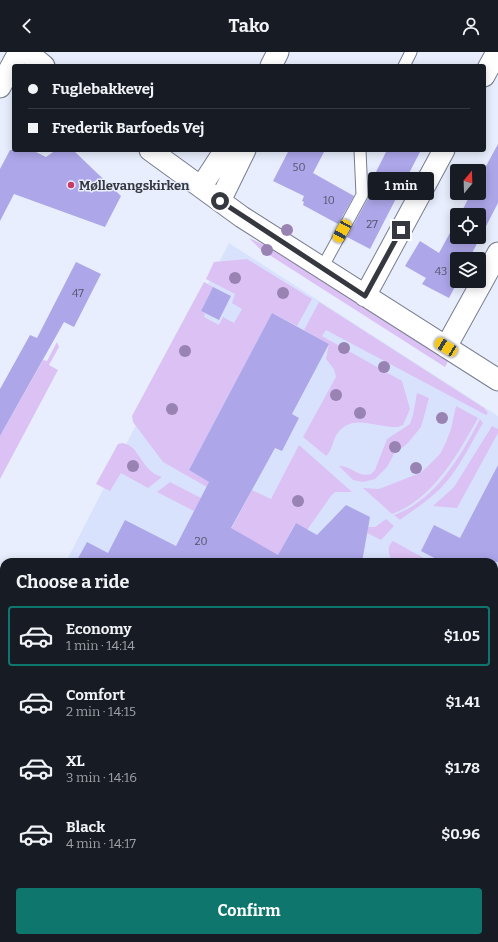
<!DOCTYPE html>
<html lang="en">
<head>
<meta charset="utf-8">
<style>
  :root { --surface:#171b24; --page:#242831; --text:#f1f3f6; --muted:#9ea1a6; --line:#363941; --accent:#0f766e }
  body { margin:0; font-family:Bitter,serif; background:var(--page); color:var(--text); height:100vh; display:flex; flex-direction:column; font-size:15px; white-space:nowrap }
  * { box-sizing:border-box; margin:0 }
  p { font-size:13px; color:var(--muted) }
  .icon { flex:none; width:22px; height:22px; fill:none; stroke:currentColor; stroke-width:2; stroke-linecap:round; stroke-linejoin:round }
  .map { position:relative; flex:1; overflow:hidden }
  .sheet { position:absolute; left:0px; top:506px; width:498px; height:384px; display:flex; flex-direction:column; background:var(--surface); border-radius:12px 12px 0 0; box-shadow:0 2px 10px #0003 }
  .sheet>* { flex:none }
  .banner { position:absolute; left:12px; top:12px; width:474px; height:88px; border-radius:4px; box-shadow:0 2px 10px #0003; display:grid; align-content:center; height:88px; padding:0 16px; background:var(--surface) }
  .needle { width:26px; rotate:19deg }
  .controls { position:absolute; left:450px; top:112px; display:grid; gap:8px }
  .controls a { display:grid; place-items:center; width:36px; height:36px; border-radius:4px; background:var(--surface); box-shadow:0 2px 10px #0003; font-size:20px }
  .end { position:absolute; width:18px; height:18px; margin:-9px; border:5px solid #35383f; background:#fff; box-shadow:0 0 0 2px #fff }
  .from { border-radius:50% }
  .bubble { position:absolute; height:28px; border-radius:4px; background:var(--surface); box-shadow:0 2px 10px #0003; font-size:13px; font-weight:700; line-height:28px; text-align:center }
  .car { position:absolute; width:12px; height:24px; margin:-12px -6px; border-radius:5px; box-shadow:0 0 3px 1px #0007; background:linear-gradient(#f5c518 24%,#345 0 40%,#f5c518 0 76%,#345 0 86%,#f5c518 0) }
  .banner b { display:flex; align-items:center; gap:14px; height:38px; font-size:15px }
  .banner b+b { border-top:1px solid var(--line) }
  .banner i { width:10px; height:10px; background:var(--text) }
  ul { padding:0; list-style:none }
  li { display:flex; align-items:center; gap:12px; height:60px; margin:0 8px 6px; padding:0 8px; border:2px solid transparent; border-radius:4px }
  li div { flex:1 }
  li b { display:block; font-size:15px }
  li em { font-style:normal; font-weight:700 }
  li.on { border-color:var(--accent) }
  li>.icon { width:36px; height:36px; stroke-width:1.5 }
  h2 { padding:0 16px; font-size:18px; line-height:48px }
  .action { display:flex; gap:8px; margin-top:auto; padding:8px 16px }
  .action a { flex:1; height:46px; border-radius:4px; background:var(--accent); color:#fff; font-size:16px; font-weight:700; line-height:46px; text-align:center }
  header { display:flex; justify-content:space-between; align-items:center; height:52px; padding:0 16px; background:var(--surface); font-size:18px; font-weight:700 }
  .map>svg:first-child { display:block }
</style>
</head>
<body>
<header><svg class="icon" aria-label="back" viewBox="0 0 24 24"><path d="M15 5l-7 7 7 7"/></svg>Tako<svg class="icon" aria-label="person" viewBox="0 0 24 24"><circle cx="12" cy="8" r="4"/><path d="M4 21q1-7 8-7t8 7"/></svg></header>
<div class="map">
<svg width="498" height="890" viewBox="0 0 498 890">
  <rect width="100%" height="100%" fill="#e8eefd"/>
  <path fill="#d9e2fc" d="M229,191L498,364V827L494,830V510H66Z"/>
  <path fill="#dcc1f4" d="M249,186L267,194L448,309L445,315L260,197Z
    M247,207L312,247L297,274L272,261L189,418L209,430L207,435L163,410L133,370L132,364L204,230L213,235L201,259L205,262L204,265L219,273L223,265L234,271L242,257L232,251L235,242L206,227L214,210Z
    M319,250L484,356L488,361L486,363L326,278L322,284L402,329L410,357L403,373L398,375C378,377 352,360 337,382C332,389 333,398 326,404L303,385L336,325L334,317L326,307L329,292L304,278Z
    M57,290L59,295L49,313L58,318L0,427V384L43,308L47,309Z
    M417,341L429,346L421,375L407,392L394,402L387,415L375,427L363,430L353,428L339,414C351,413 358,426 371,422L375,418L387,387L410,372L413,363Z
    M456,354L478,366C458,402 433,447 392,462L363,436L379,437L420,421L427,415L440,402L446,390L451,377Z
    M480,367L483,371C468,396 455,426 432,444C422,453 410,460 400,468L394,463C435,449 461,404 480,367Z
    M492,374L498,377V381L457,456L433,454L454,435Z
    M122,391C137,393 140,410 151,419C154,422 158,424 162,425L148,436L121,421L110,439L96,432L118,392Z
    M299,393L352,440H335L331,444L307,478L295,472L275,509L228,483L252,438L271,447Z
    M170,430L201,446L194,459L157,440Z
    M386,467L394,474L381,488L367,481L368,475H375Z
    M393,489L429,509V510H392C389,503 386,495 393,489Z
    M4,629V886H283V890H0V636Z
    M358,886H435L430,890H355Z"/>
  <path fill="#ada6e9" d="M498,92V151L469,207H457L458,229L449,246L422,232L426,226L405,214L420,189L439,201L457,168V185H479V163H460L471,141H479V127Z
    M10,98H32L46,105L56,98H73L121,144L105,175L14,142L0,169V117Z
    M289,98H325L313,121L354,144L338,172L303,153L304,150L302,149L304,144L273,129Z
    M387,98H421L370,197L347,185L368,146L369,134Z
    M76,210L101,222L74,275L64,270L0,384V337L30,283L37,286Z
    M213,235L231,244L219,268L201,259Z
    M272,261L329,292L292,362L299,366L282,399L275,396L231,476L278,503L296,471L317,483L346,453L370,465L362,510H76L87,490L108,501L125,468L176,494L209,430L189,418Z
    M498,413V510H442L421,499L434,473L460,486Z"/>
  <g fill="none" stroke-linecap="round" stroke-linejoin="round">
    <defs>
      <path id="lane" d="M404,14L411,0
        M322,216L362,143L360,98"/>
      <path id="street" d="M27,0L44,14
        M271,14L278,0
        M484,24L497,0
        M0,35L19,0
        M150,98L242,165L498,328
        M201,135L225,98
        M220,149L245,98
        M365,244L444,98
        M446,295L498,201"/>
      <path id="secondary" d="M482,890L486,886"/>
    </defs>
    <use href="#lane" stroke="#777d8e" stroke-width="13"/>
    <use href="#street" stroke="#777d8e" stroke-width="23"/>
    <use href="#secondary" stroke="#777d8e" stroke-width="24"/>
    <use href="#lane" stroke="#fff" stroke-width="11"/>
    <use href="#street" stroke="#fff" stroke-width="21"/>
    <use href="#secondary" stroke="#cfe2f4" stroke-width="22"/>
  </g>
  <g fill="#9883b3">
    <circle cx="287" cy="178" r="6"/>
    <circle cx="267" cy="198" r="6"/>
    <circle cx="235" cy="226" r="6"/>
    <circle cx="283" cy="241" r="6"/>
    <circle cx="344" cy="296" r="6"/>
    <circle cx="185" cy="299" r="6"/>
    <circle cx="384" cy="315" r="6"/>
    <circle cx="336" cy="343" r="6"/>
    <circle cx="172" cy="357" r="6"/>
    <circle cx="360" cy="361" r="6"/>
    <circle cx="442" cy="366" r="6"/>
    <circle cx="395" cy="395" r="6"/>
    <circle cx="133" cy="414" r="6"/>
    <circle cx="416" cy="416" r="6"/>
    <circle cx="298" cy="449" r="6"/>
  </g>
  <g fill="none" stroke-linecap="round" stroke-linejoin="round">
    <path stroke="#35383f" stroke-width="5" d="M220,149L365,244L401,178"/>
  </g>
  <circle fill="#c93b64" stroke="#e8eefd" stroke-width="1.5" cx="71" cy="133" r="4"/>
  <g text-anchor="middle" stroke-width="3" stroke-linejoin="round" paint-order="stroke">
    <g font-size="11" fill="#53546a">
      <text x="299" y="119">50</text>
      <text x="329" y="152">10</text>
      <text x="372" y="176">27</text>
      <text x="441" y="223">43</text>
      <text x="78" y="245">47</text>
      <text x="201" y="493">20</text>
    </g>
    <g font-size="13" font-weight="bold" fill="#35383f" stroke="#e8eefd" text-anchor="start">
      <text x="79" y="138">Møllevangskirken</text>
    </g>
  </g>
</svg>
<div class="controls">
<a><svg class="needle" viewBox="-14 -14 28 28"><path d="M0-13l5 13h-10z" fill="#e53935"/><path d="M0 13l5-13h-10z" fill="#9ea1a6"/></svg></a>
<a><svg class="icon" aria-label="locate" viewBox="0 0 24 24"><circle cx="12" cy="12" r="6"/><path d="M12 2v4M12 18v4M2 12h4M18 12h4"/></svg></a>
<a><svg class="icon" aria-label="layers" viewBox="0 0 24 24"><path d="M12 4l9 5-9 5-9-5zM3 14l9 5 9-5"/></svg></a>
</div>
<i class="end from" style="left:220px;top:149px"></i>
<i class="end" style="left:401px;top:178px"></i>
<div class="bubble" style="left:368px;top:120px;width:66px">1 min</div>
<i class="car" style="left:342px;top:179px;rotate:209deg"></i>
<i class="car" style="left:446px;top:295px;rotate:302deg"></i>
<div class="banner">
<b><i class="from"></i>Fuglebakkevej</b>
<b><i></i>Frederik Barfoeds Vej</b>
</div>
<section class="sheet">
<h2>Choose a ride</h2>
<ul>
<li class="on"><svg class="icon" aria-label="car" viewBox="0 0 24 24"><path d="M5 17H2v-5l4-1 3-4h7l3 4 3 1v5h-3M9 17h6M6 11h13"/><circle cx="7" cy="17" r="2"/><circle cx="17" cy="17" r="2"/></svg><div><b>Economy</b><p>1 min · 14:14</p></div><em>$1.05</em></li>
<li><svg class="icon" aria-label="car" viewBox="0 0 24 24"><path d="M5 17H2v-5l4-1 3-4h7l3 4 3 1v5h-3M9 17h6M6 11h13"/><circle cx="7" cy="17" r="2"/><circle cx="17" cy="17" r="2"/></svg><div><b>Comfort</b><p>2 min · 14:15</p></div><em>$1.41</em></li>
<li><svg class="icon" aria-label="car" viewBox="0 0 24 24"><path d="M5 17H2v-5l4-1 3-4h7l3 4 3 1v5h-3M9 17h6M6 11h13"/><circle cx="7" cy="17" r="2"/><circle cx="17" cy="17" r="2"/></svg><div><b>XL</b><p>3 min · 14:16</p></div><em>$1.78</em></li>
<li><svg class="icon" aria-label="car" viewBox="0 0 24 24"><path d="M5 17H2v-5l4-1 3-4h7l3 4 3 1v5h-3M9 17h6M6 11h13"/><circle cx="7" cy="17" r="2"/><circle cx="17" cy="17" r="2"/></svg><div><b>Black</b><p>4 min · 14:17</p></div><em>$0.96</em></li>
</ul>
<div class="action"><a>Confirm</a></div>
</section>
</div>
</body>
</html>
